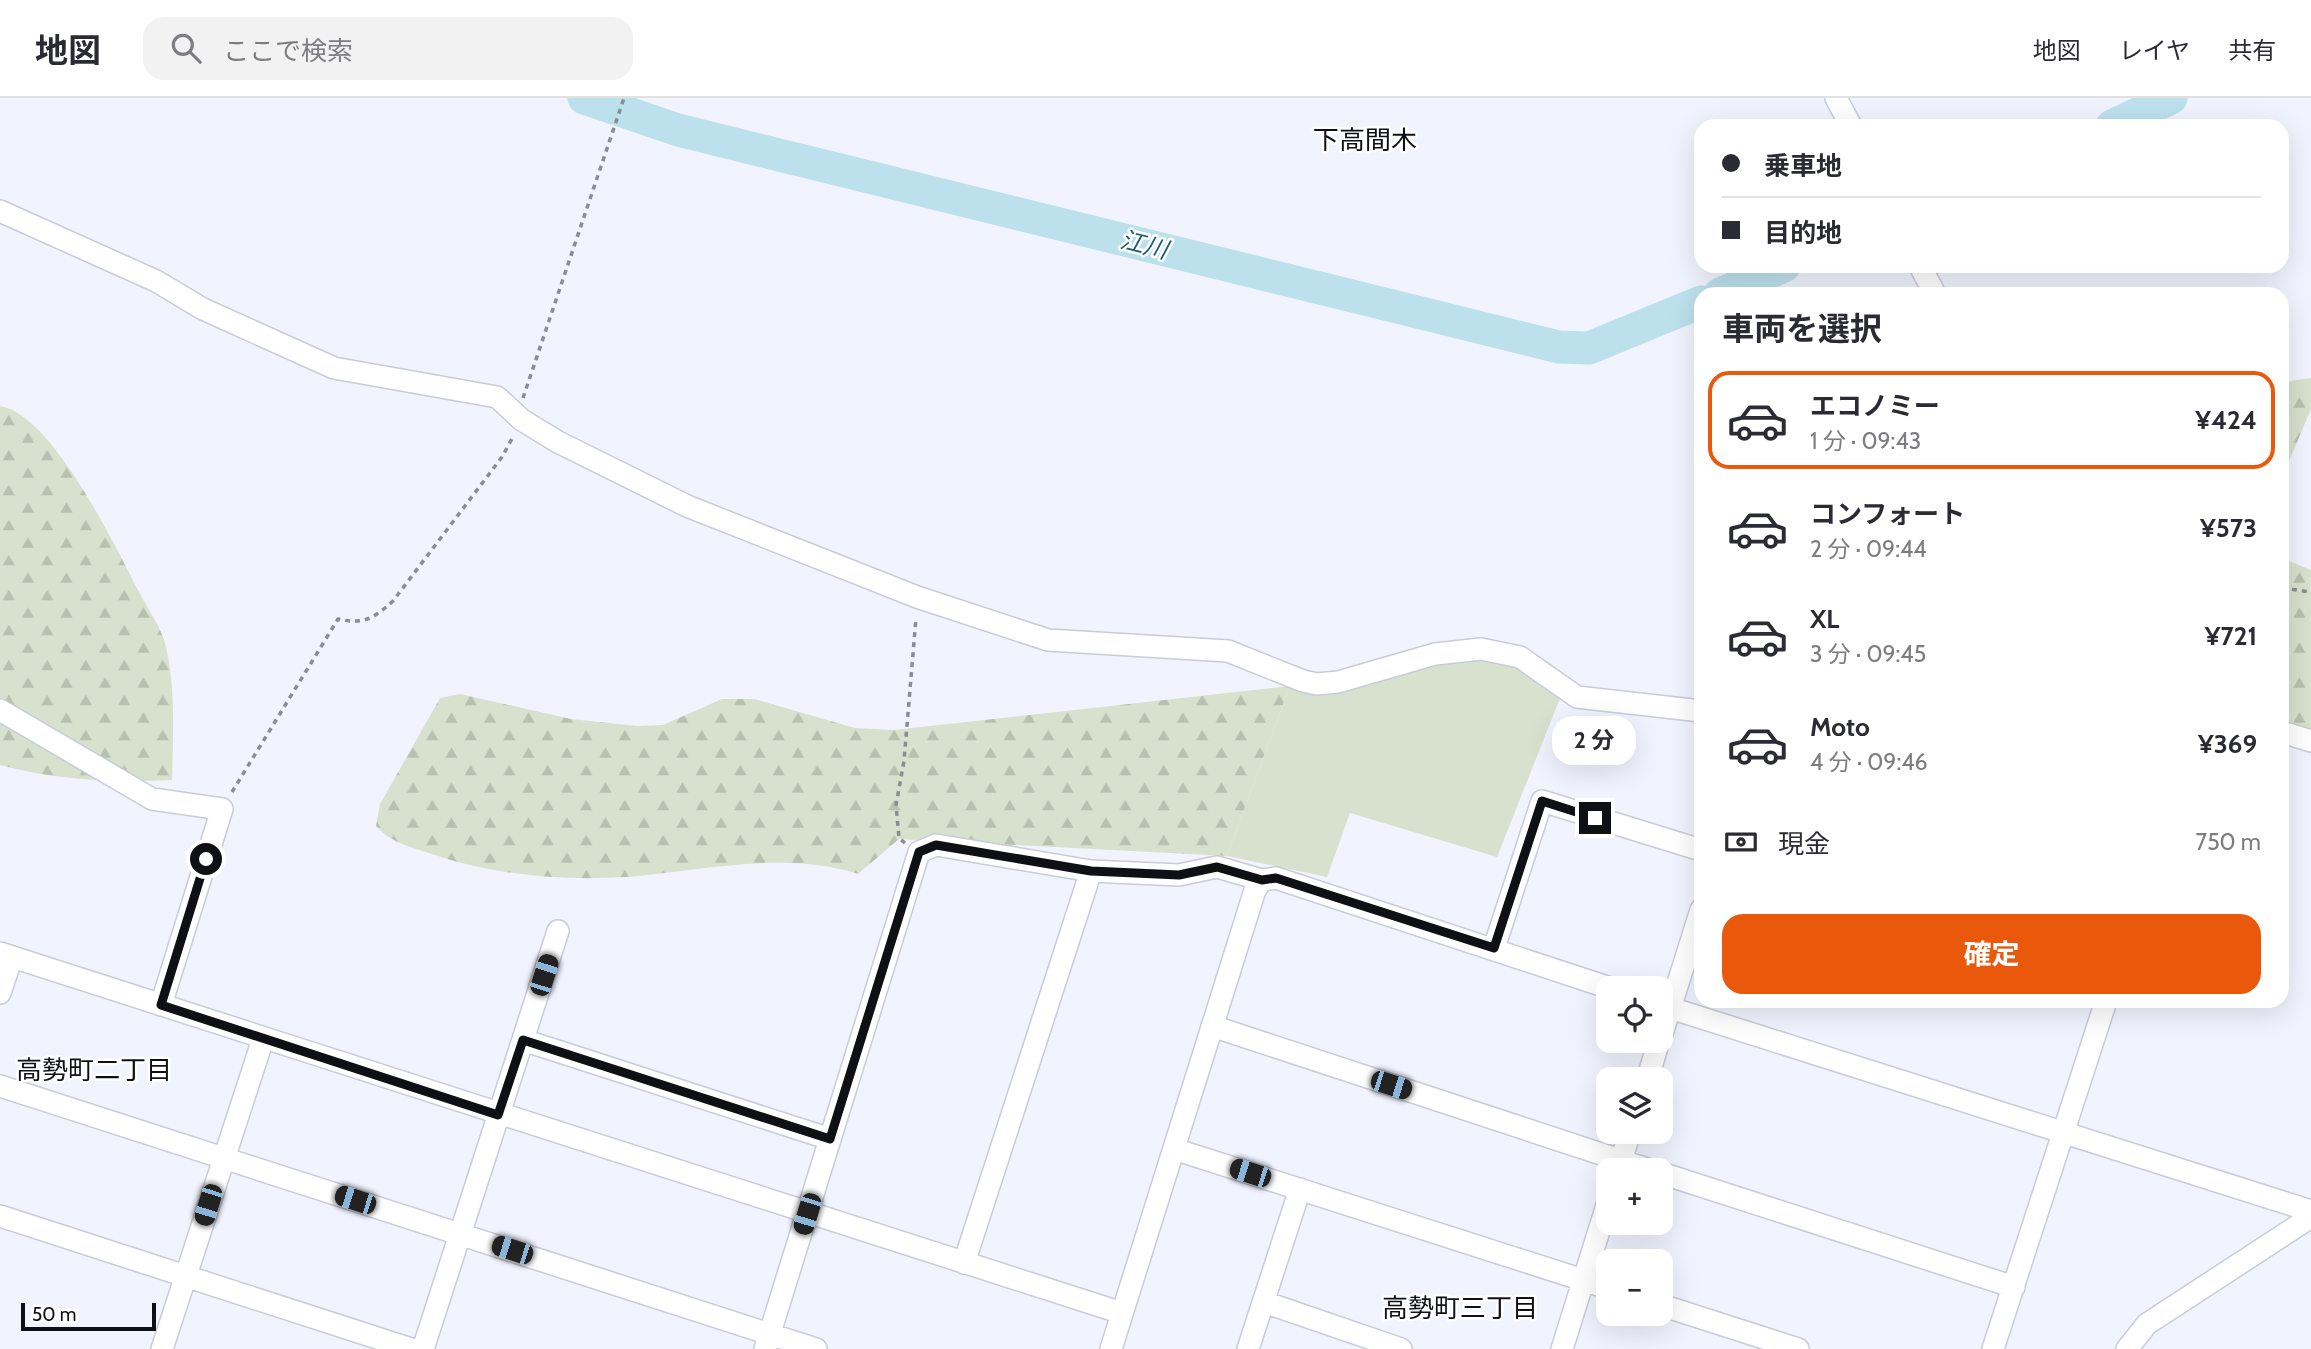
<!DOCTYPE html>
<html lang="ja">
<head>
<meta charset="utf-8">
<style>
  :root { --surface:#fff; --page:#f2f2f3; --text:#2b2b33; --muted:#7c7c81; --line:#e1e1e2; --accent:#ea580c }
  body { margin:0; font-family:Cabin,"Noto Sans JP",sans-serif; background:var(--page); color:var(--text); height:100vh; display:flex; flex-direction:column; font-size:26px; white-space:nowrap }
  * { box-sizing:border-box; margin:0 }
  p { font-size:23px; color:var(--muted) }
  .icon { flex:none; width:38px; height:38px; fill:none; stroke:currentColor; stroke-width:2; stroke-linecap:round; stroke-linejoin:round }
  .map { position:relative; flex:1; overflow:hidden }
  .side { position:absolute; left:1694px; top:189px; width:595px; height:721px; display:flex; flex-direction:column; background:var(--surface); border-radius:21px; box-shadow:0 7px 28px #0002 }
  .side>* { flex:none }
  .top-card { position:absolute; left:1694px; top:21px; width:595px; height:154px; border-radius:21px; box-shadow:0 7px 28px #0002; display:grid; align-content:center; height:154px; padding:0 28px; background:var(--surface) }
  .buttons { position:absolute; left:1596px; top:878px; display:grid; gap:14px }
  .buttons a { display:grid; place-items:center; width:77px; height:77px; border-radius:14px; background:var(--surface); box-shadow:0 7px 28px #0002; font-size:35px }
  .scale { position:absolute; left:21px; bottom:18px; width:135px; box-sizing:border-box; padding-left:7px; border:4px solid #0f1014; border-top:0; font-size:19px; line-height:24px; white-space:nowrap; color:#0f1014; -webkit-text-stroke:5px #fff; paint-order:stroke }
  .end { position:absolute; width:32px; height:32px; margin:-16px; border:9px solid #0f1014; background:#fff; box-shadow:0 0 0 4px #fff }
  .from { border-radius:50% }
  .bubble { position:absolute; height:49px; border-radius:21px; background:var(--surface); box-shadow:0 7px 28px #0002; font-size:23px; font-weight:700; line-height:49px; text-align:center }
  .car { position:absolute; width:21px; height:42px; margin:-21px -10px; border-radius:9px; box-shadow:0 0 5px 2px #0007; background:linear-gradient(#222 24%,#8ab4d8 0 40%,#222 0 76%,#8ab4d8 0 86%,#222 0) }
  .top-card b { display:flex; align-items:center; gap:24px; height:66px; font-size:26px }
  .top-card b+b { border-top:2px solid var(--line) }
  .top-card i { width:18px; height:18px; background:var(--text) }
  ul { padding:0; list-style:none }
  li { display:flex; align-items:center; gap:21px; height:98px; margin:0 14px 10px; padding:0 14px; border:4px solid transparent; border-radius:21px }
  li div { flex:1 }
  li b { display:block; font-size:26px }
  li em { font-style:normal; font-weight:700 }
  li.current { border-color:var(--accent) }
  li>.icon { width:63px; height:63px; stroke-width:1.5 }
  h2 { padding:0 28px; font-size:32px; line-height:84px }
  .pay { display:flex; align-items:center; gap:18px; height:77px; padding:0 28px; font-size:26px }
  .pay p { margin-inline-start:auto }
  .primary-button { display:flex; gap:14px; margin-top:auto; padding:14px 28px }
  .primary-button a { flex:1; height:80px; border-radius:21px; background:var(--accent); color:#fff; font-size:28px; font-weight:700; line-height:80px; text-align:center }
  header { display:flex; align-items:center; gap:42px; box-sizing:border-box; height:98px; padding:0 35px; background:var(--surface); border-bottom:2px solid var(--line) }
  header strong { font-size:33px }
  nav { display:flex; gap:38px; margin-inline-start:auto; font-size:24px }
  .search { width:490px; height:63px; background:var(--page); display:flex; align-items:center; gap:18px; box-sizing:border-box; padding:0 24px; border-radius:21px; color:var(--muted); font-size:26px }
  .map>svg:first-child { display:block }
</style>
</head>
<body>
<header>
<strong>地図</strong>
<div class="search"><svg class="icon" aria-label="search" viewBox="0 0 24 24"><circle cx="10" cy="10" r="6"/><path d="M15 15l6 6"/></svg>ここで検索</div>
<nav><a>地図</a><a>レイヤ</a><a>共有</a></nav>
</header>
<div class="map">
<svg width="2311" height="1251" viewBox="0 0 2311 1251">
  <defs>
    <pattern id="forest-firs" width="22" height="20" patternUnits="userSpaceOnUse" patternTransform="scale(1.75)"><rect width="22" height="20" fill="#d8e1cd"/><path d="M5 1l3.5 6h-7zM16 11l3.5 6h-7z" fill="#b8c0af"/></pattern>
  </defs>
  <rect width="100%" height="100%" fill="#f1f4fe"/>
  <path fill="url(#forest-firs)" d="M2311,280V311L2282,380V284Z
    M0,308C52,316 115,448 138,492C147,510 162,530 166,549C176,592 173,639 172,682C114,685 56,682 0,667Z
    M2282,460L2311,472V644L2282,633Z
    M1290,588L1227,758L899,741L858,776C783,752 703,773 626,779C562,783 492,777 432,756C411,749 391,745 376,728L380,706L440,600L460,596L571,621L637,628L663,627L722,601H754L855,630L894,632Z"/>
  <path fill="#d8e1cd" d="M1481,551L1564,590L1497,759L1350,715L1327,779L1227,758L1290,588Z"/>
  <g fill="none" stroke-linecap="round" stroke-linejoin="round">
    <path stroke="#bde0ed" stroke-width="33" d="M584,0L678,32L1559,249L1589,250L1701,204
      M2112,28L2171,0
      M1720,196L1784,168"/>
    <defs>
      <path id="minor" d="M1836,0L1851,28
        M0,113L156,183L203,211L334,270L497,299L522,322L558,344L687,408L917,499L1048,542L1228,553L1303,583L1317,586L1338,584L1435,556L1481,551L1520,559L1577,599L1701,613
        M1920,168L1935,196
        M0,612L152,701L222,711L161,907
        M2282,634L2311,643
        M1494,850L1542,703L1701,752
        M0,855L1122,1215
        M0,895L12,859
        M1661,907L2311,1113
        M1212,928L1653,1073
        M1661,939L1701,812
        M523,942L830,1041
        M1647,982L1659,943
        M0,988L816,1251
        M1174,1051L1608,1190
        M1618,1073L1630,1034
        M1661,1075L2014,1189
        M0,1118L411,1251
        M964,1165L1091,773
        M1264,1204L1401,1251
        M1661,1207L1798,1251
        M162,1251L263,941
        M423,1251L558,833
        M765,1251L919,754L936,747L1091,773L1179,777L1217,769L1262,782
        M1111,1251L1255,792L1262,782L1276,780L1613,891
        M1248,1251L1300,1091
        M1562,1251L1608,1104
        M1993,1251L2106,903
        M2127,1251L2147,1226L2311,1119"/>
    </defs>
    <use href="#minor" stroke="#c8ccd8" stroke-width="24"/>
    <path stroke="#8a8c93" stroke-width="3.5" stroke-dasharray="5 5" stroke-linecap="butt" d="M523,300L624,0
      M2282,490L2311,494
      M232,694L338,521C364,527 374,520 393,503L502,359L514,337
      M905,745L899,740L896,707L904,663L916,520"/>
    <use href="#minor" stroke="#fff" stroke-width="21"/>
  </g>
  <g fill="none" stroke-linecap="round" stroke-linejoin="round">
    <path stroke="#0f1014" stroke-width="9" d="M206,761L161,907L498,1017L523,942L830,1041L919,754L936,747L1091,773L1179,777L1217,769L1262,782L1276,780L1494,850L1542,703L1595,720"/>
  </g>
  <g text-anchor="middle" stroke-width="5" stroke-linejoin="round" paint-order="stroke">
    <g font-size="24" font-style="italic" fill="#1e5e72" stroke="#fff">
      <text transform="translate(1144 147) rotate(14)" y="8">江川</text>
    </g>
    <g font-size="26" fill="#0f1014" stroke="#fff">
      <text x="1365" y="51">下高間木</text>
      <text x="94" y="981">高勢町二丁目</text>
      <text x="1460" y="1219">高勢町三丁目</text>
    </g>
  </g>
</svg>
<div class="buttons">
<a><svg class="icon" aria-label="locate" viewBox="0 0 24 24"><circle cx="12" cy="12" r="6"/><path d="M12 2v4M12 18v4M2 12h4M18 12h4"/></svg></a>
<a><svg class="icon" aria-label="layers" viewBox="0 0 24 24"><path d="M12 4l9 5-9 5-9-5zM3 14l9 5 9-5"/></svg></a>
<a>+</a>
<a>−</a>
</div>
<div class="scale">50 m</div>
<i class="end from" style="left:206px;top:761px"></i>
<i class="end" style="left:1595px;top:720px"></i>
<div class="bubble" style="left:1552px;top:618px;width:84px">2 分</div>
<i class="car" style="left:544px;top:877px;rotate:18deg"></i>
<i class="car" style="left:1391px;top:987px;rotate:108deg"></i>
<i class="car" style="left:1250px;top:1075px;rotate:288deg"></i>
<i class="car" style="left:355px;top:1102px;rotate:288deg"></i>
<i class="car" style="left:208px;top:1107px;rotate:197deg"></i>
<i class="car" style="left:807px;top:1116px;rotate:197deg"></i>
<i class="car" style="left:512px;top:1152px;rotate:288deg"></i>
<div class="top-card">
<b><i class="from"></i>乗車地</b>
<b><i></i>目的地</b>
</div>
<section class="side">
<h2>車両を選択</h2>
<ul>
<li class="current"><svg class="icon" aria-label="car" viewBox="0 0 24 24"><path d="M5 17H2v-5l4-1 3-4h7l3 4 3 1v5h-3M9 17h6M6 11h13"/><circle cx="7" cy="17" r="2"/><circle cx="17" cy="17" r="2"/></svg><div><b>エコノミー</b><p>1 分 · 09:43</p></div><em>¥424</em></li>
<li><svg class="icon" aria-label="car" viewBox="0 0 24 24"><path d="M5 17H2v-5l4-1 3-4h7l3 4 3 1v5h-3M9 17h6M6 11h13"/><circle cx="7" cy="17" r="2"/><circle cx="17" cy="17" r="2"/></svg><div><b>コンフォート</b><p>2 分 · 09:44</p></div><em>¥573</em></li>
<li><svg class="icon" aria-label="car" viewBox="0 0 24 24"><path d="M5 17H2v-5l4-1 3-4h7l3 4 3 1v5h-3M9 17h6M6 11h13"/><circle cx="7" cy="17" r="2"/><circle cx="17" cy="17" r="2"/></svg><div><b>XL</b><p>3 分 · 09:45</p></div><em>¥721</em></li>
<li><svg class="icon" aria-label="car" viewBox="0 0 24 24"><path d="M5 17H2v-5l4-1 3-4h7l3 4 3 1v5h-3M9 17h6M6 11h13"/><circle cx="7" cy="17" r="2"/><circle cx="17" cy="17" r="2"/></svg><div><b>Moto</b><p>4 分 · 09:46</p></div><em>¥369</em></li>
</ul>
<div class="pay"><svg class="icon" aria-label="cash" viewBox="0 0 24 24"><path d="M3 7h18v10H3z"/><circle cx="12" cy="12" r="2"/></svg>現金<p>750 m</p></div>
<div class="primary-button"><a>確定</a></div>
</section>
</div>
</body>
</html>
